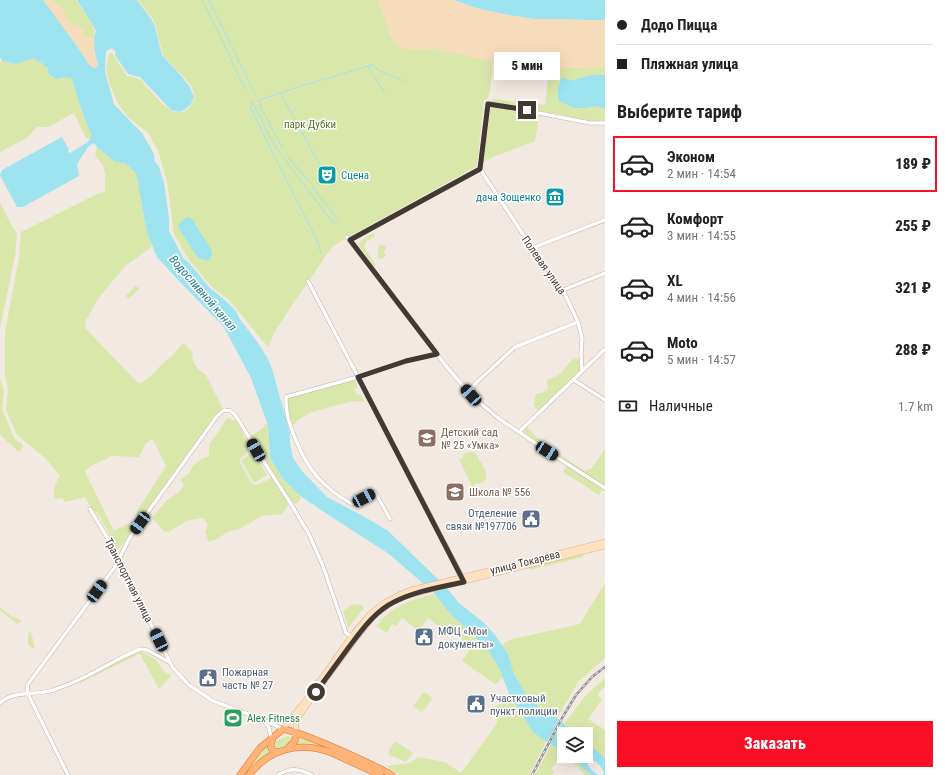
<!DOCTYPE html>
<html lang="ru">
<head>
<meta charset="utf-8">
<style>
  :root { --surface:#fff; --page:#f6f6f6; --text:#222; --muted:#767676; --line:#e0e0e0; --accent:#fb0f26 }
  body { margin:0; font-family:"Roboto Condensed",sans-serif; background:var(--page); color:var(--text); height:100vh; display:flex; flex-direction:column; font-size:15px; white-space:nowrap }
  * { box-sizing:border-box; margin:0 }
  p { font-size:13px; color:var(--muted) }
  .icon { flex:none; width:22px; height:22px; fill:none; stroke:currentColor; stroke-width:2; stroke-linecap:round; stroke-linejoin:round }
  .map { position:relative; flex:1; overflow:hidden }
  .drawer { display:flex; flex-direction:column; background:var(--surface); width:340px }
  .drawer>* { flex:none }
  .hud { display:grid; align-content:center; height:88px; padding:0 12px; background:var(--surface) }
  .controls { position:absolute; left:557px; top:727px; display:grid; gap:8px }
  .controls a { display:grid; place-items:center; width:36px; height:36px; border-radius:0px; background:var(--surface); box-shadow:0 4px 16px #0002; font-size:20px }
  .end { position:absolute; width:18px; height:18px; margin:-9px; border:5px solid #433933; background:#fff; box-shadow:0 0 0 2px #fff }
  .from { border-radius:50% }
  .bubble { position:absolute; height:28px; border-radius:0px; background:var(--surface); box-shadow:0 4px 16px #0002; font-size:13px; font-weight:800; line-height:28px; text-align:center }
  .car { position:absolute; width:12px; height:24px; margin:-12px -6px; border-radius:5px; box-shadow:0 0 3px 1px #0007; background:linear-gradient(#222 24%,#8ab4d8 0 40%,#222 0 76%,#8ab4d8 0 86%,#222 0) }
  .hud b { display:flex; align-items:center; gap:14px; height:38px; font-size:15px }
  .hud b+b { border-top:1px solid var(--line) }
  .hud i { width:10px; height:10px; background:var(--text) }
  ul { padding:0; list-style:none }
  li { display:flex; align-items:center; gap:12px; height:56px; margin:0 8px 6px; padding:0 4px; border:2px solid transparent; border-radius:0px }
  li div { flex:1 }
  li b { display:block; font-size:15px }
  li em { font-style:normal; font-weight:800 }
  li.active { border-color:var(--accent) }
  li>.icon { width:36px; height:36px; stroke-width:1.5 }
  h2 { padding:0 12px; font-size:18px; line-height:48px }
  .pay { display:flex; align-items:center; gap:10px; height:44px; padding:0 12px; font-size:15px }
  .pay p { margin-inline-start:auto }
  .action { display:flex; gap:8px; margin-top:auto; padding:8px 12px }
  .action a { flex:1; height:46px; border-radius:0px; background:var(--accent); color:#fff; font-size:16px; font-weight:800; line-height:46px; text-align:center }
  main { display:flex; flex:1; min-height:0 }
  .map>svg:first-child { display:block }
</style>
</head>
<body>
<main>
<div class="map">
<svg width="605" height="775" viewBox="0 0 605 775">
  <rect width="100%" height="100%" fill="#f1e9e2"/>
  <path fill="#dae7aa" d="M46,0H76C81,7 94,23 94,31C95,36 92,40 89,43Z
    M138,0H378L387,22L390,36L419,50L433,48L493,62L490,92L487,99H484L477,166L343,240L332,247L288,311L276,330L268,347L229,300L211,286L189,260L174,234L167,182L158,150L148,133L128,117L118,104L111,87L106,71L109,54L112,53L127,76C131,77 136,77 139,79C142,80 144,84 146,86C161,101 179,130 195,98L191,85L163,55L154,21L143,6Z
    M34,58L48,68L72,79L82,112L92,134V138L91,139L86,138L74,113L48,127H37L27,138L0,152V62L2,61L16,64Z
    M605,67V120L593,121L492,102L493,99L545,105L549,68Z
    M491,107L539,115L535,141L496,156L483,162Z
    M97,147L115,162H125L136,173L147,233L152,245L150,248L125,266L97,300L85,322L86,329L139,384C151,378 154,372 163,363C166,360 170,358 173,355C177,350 179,346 184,343L192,352L193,361L198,369L206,375L222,407L141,518H139L136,516L137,511L166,466L153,439L146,443L139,457L112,456L91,466L85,471L114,531L127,524L130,525L132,529C128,537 124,543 118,549L109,534L100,517L90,506L85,497L65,502L62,498L55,499C51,491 56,483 60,476L45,458L17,435L6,410L8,389L5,375V332L19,258L21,232L97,194L105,192V173L103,165L95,156Z
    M0,203L13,228L17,233L15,256L0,328Z
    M374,233L375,236L367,241L364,247L376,266L374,267L372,264L358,244C362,239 368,235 374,233Z
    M382,245L385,246L386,248L384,252L386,255L385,257L378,259V247Z
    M135,286L139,288C138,291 132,296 128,298L126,296Z
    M578,358L579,359L580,371L538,411L534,405L536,394L545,392L548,389L547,380L559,375L572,360Z
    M0,377L4,391L2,409L14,438L22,444L23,447L19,452L0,435Z
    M352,380H355L358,387L354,389L357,395L360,394L364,401L363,402L356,401L349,402L312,412L298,420L292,427L288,412V399L295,396Z
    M227,418L237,421L248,444L249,450L239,460L252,484L256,485L272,478L286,499L288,506L282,514L262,516L241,528L228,532L215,540L209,542L205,532L208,525L203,518C199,519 193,519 189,520C181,523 174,531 165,532L152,518L166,501L179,492L184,484L180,480L189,473L193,466L201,459L209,456V444L215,437Z
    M265,424L268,425L270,457L282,478L299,495L301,498L298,503L295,504L283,490L251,436L264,427Z
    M526,427L548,447L547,449L521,432Z
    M550,448L585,471L592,468L605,449V486L548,450Z
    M254,452L267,475L254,483L241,460Z
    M470,452C472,452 474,452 476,454C478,456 479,460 481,462C484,468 491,477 483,482C480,484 477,484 474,484L475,487L473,488L459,459L461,458L462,459L464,454Z
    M567,465L603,489L599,495L563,472Z
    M582,553L583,557L530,570L529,567Z
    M605,583V658L579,681L557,718L546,714L539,708L532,698L527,696L514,674L510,661L508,654L503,647L504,643L513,639L580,624Z
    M434,594L451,615L473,634L490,653L500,670L503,678L495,684L462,661L471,648L449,627L445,631L428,618L419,631L402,618L396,626L392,624L387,633L376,626C392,606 411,600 434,594Z
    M353,604L361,605L364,608L348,628L343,611Z
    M0,607L11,616L15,617L22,621L17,624L0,610Z
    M31,632L35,648L33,649L28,644V633Z
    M136,651H139L155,659L166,674H170L171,676L159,689L140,654H138L135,656L80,683L79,680Z
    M605,678V687L599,692L598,696L602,698L601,701L588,719L605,730V758L586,742V734L571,733L564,724L585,696Z
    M424,692L433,698L422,712L413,706Z
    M512,699L533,732L546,742L529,775H400L386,766L410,763L418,757L445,762L461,773L498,722L488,711L489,709Z
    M287,736L292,737L293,738V743L275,749L272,745C276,740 282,738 287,736Z
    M299,736L323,745V747L306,744H297L299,741Z
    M395,741L413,753L406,762L389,755L388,753Z
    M551,745L564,752V755L563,754L551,769L554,772L552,775H535Z
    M266,747L270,753L257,761L245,775H244L263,749Z
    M566,756C577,756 584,767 591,775H584L583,772Z"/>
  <path fill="#f7dcbc" d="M43,0H51L63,8L65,11V17C68,19 71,25 73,25C75,25 76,25 78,25L84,32L83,36L87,38L94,37L95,52L98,66C95,68 93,68 90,66L79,49Z
    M378,0H454L476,8L509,15L535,19H565L586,20H605V67L549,68L493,62L433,48L419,50L405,49L397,45L390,36L387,22Z"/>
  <path fill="#9de3f0" d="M0,0H43L79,49L90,66L95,68L98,66L95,52L94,37L96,31L93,25L77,0H137L151,19L154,24L162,55L176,70L190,87L194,97L191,104L184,110L179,112L171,110L140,77L128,74L115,55L116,54L115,51L112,48L108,50L106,52L105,72L114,104L128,119L142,133L154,154L155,162L159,167L164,183L169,218V231L176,244L183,258L189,263L209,287L227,302L236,311L239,318L258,343L267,357L272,369L290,433V444L293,458L302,471L327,497L363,516L387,530L446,587L459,603L484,623L495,635L508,654L510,661L514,674L527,696L532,698L539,708L546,714L557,718L564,724L571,733L573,734H564V752L542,739L533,732L509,694L500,670L490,653L473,634L451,615L433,592L389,554L330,516L299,495L282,478L270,457L268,425L251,378L224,327L182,284L157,257L147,233L136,173L125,163L115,162L97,147L94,143L88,147L77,164L79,176L23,207H17L0,175L2,170L62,137L69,150L68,152L70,153L88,142L92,136L82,112L72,79L67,77L56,79L48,73V68L34,58L16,64L2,61L0,57Z
    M454,0H605V20H586L565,19H535L509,15L476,8Z
    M592,75H605V108L594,106L584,108H574L563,103L559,101L558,97V86L560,83V79L564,78L568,80H573Z
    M189,217C190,218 191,218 192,219C195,221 195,225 197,227C200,233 212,248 212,253C212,257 210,259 207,261L205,259H200L197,257L181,232L178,225L186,218Z
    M586,742L605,758V775H600H603L604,772C600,765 597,762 590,759L587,762C588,767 594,773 599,775H591L575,759L571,756H586Z"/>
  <path fill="#f1e9e2" d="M560,718L563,720L549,746L546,744Z"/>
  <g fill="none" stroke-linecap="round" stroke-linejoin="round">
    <path stroke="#9de3f0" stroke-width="1" d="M202,0L215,26
      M209,0L255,94
      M216,28L245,89
      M368,67L385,93
      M281,94L306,140
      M261,109L259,100L298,87L372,65L380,71L404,81
      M262,110L282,147
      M307,142L321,166
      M286,154L310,183
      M274,156L251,108V105L252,103H253L269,136L280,153
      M282,156L334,224
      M276,159L317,240L321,253
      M312,186L339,221"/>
    <defs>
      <path id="minor" d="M480,169L532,248L563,290L578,322L582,338L581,354L582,371
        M480,169L488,103L590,123H605
        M347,237L446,366L471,395L498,418L547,451L605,488
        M349,240L480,169
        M532,248L605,220
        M308,281L463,578
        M563,290L605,273
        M574,380L605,400
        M471,395L474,385L478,381L515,347L578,322
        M519,432L605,349
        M90,509L111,544L173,668L189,685L213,701L259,718L283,729
        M390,519L375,492L352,504C323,488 307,469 295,438C292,430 288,421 287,412C286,407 286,402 286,397L358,377L406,361L437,354
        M0,703C13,690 36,696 53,690C75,683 95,672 115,661C123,657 132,652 140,649L147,650L169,662
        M265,722L269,728L271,738
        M68,775L28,694L27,689L28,684L114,568C121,557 125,545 132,534L197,444L217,416L224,410L231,411L236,416L271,473L291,504L309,534L323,566L346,633L353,638
        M278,775C291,767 299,769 312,775"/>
      <path id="secondary" d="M319,688L355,640L373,617L379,612L392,602L412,594L605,546
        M283,729L310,695L351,637L370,614L384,603L401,594L411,590L605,542
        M296,732V720L312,698"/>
      <path id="trunk" d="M273,738L271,743V748L273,751L279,752
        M289,747L295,741L296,732
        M240,775L260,748L283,729C301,733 316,740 333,747C353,756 372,764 392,775
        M249,775C270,748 300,741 332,753L380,775"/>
    </defs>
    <use href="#minor" stroke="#c0b2a8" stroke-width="4.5"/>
    <use href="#secondary" stroke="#d5b393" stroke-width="6"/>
    <use href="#trunk" stroke="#de7330" stroke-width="7"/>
    <use href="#minor" stroke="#fff" stroke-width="3.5"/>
    <use href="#secondary" stroke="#ffe0bf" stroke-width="5"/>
    <use href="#trunk" stroke="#ffb377" stroke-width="6"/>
    <defs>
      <path id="rail" d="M532,775L562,718L576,695L592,677L605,667"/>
    </defs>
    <use href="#rail" stroke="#939393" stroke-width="2.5"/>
    <use href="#rail" stroke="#fff" stroke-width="1" stroke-dasharray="3" stroke-linecap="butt"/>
  </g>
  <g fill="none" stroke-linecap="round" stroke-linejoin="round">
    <path stroke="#433933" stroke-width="5" d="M316,692C327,677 338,662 349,647C361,631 375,611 394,602C415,591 441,587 464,582L358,377L406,361L437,354L350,240L480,169L488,104L527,110"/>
  </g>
  <defs>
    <symbol id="theatre-square" viewBox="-11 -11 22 22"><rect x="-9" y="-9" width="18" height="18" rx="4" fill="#0f9aa8" stroke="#fff"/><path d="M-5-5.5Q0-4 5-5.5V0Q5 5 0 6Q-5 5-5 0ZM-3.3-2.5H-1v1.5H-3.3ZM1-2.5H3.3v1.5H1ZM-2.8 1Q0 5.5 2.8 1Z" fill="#fff"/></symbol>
    <symbol id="museum-square" viewBox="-11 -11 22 22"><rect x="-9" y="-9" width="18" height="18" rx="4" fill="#0f9aa8" stroke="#fff"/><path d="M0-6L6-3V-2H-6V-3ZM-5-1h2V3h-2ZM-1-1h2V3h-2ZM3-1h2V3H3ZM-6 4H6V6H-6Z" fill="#fff"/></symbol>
    <symbol id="school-square" viewBox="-11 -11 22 22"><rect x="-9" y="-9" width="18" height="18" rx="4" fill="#8d6e63" stroke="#fff"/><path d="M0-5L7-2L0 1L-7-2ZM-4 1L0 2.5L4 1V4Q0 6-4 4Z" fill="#fff"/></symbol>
    <symbol id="civic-square" viewBox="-11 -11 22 22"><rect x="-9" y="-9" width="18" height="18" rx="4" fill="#5c6f8a" stroke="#fff"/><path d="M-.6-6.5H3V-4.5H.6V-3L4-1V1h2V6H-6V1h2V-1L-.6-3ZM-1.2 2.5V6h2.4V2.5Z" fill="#fff"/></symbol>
    <symbol id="stadium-square" viewBox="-11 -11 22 22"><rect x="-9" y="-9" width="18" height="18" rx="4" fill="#2e9e5b" stroke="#fff"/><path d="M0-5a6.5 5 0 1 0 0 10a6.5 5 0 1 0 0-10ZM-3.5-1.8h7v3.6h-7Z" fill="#fff"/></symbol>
  </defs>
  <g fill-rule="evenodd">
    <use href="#theatre-square" x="316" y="164" width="22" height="22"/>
    <use href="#museum-square" x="544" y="186" width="22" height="22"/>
    <use href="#school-square" x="416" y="427" width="22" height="22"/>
    <use href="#school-square" x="444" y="481" width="22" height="22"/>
    <use href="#civic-square" x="520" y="508" width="22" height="22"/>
    <use href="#civic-square" x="413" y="626" width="22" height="22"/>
    <use href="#civic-square" x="197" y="667" width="22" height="22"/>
    <use href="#civic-square" x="465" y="693" width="22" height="22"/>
    <use href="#stadium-square" x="222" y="707" width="22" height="22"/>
  </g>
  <g text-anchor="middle" stroke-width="3" stroke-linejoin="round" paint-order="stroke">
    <g font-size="11" fill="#577427" stroke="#fff">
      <text x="310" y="128">парк Дубки</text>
    </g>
    <g font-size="11" fill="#0d838f" stroke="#fff" text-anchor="start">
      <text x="341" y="179">Сцена</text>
      <text x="541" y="201" text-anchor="end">дача Зощенко</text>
    </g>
    <g font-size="11" fill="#433933" stroke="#fff">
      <text transform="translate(544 265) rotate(55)" y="4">Полевая улица</text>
      <text transform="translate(525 562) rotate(-14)" y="4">улица Токарева</text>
      <text transform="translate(129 580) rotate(63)" y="4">Транспортная улица</text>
    </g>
    <g font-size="11" fill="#785e54" stroke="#fff" text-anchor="start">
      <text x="441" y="436">Детский сад<tspan x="441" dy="13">№ 25 «Умка»</tspan></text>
      <text x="469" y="496">Школа № 556</text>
    </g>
    <g font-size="11" fill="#4e5e75" stroke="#fff" text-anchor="start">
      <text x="517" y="517" text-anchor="end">Отделение<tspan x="517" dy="13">связи №197706</tspan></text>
      <text x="438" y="635">МФЦ «Мои<tspan x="438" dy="13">документы»</tspan></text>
      <text x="222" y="676">Пожарная<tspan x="222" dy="13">часть № 27</tspan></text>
      <text x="490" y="702">Участковый<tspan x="490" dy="13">пункт полиции</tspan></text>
    </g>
    <g font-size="11" fill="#27864d" stroke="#fff" text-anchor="start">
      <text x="247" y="722">Alex Fitness</text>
    </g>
    <g font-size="12" font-style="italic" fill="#277d8f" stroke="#fff">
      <text transform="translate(203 293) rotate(49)" y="4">Водосливной канал</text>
    </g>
  </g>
</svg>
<div class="controls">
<a><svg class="icon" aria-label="layers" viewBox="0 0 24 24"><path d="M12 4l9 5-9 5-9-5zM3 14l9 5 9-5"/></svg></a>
</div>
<i class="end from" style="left:316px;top:692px"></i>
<i class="end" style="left:527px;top:110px"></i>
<div class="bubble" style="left:494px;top:52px;width:66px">5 мин</div>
<i class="car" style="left:471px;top:395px;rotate:318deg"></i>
<i class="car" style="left:256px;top:450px;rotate:330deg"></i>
<i class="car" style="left:547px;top:451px;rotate:122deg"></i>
<i class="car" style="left:364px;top:498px;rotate:62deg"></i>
<i class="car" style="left:140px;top:523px;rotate:216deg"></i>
<i class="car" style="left:97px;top:591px;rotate:36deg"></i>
<i class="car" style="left:159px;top:640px;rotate:334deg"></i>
</div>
<section class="drawer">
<div class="hud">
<b><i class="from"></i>Додо Пицца</b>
<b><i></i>Пляжная улица</b>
</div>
<h2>Выберите тариф</h2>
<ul>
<li class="active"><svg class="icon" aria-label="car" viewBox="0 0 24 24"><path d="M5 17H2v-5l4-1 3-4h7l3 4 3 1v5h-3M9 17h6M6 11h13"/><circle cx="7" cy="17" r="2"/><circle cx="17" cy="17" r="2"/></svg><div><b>Эконом</b><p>2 мин · 14:54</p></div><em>189 ₽</em></li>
<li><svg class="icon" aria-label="car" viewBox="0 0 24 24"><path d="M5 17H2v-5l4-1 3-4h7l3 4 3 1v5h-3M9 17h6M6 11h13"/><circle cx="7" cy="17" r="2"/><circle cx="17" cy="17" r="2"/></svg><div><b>Комфорт</b><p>3 мин · 14:55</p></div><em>255 ₽</em></li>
<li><svg class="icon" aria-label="car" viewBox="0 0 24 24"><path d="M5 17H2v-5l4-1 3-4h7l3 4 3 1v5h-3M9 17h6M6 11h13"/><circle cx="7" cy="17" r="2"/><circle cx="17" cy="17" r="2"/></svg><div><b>XL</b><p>4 мин · 14:56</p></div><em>321 ₽</em></li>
<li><svg class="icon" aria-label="car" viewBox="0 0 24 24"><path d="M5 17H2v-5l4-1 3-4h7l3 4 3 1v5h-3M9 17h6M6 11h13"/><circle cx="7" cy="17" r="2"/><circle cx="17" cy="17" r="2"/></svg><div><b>Moto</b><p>5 мин · 14:57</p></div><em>288 ₽</em></li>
</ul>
<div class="pay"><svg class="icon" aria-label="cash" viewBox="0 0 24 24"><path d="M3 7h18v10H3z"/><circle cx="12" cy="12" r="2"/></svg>Наличные<p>1.7 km</p></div>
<div class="action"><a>Заказать</a></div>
</section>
</main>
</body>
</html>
